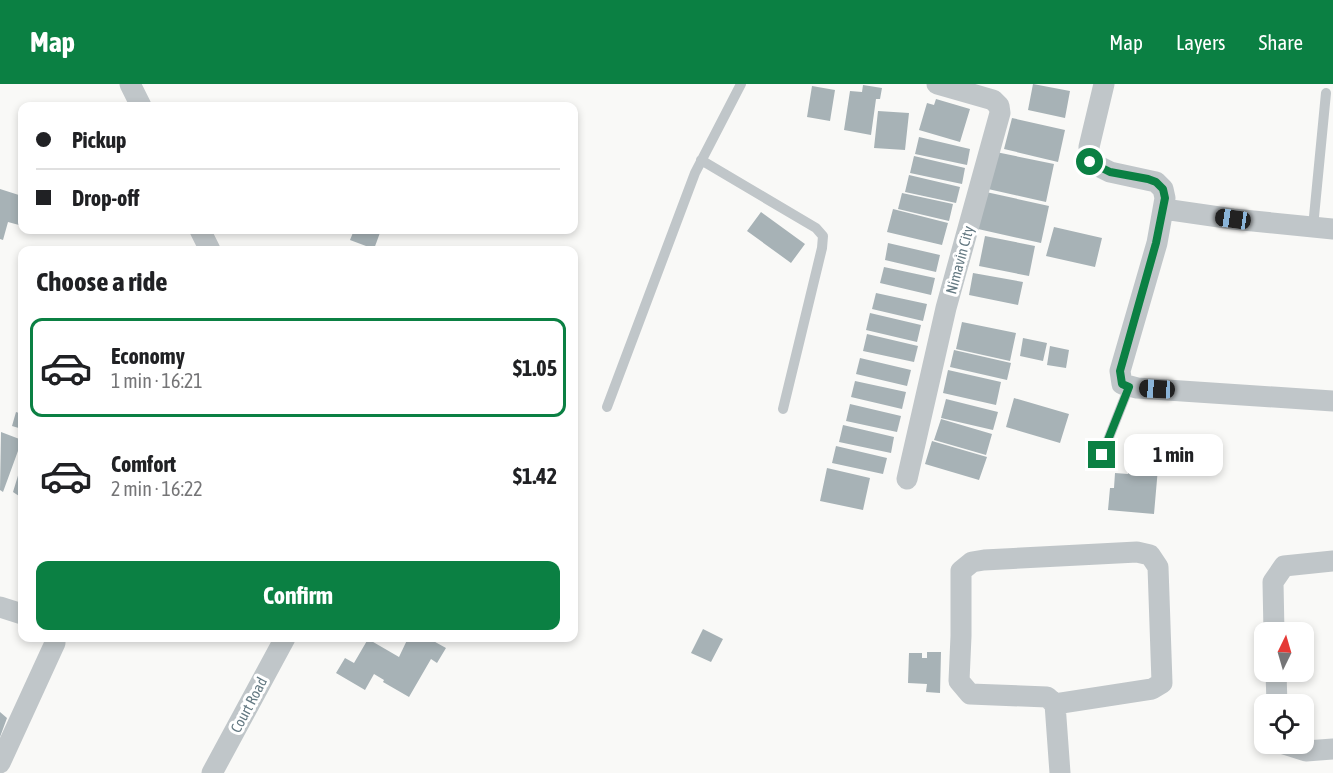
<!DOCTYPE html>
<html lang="en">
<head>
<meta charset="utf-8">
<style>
  :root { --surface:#fff; --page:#f2f2f2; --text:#202124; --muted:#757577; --line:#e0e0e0; --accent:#0b8043 }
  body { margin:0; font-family:"Asap Condensed",sans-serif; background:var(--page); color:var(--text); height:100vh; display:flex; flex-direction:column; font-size:22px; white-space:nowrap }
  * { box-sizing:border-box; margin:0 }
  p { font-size:20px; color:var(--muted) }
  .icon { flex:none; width:33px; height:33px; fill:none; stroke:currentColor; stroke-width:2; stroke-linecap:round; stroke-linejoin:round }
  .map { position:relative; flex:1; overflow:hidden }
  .drawer { position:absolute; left:18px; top:162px; width:560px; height:396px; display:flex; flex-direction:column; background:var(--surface); border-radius:12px; box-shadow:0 3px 9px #0003 }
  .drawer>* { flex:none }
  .guide { position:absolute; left:18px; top:18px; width:560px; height:132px; border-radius:12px; box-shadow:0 3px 9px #0003; display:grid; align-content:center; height:132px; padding:0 18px; background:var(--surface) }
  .needle { width:39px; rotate:5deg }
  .tools { position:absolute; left:1254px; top:538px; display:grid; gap:12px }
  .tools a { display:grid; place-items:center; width:60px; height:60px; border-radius:12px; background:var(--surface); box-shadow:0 3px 9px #0003; font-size:30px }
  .end { position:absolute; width:27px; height:27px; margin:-14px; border:8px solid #0b8043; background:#fff; box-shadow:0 0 0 3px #fff }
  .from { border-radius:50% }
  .bubble { position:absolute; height:42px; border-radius:12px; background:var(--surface); box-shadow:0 3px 9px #0003; font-size:20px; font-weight:700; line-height:42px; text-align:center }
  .car { position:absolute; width:18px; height:36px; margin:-18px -9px; border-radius:8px; box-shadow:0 0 4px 2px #0007; background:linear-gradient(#222 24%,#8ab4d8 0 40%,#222 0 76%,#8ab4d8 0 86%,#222 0) }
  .guide b { display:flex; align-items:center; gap:21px; height:57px; font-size:22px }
  .guide b+b { border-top:2px solid var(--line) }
  .guide i { width:15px; height:15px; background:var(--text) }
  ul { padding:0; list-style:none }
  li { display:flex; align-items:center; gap:18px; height:99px; margin:0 12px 9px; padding:0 6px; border:3px solid transparent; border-radius:12px }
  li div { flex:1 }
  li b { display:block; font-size:22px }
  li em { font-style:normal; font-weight:700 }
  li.active { border-color:var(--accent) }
  li>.icon { width:54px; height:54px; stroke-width:1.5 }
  h2 { padding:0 18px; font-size:27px; line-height:72px }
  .action { display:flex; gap:12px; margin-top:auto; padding:12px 18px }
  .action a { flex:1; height:69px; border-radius:12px; background:var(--accent); color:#fff; font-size:24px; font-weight:700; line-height:69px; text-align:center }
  header { display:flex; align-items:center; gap:36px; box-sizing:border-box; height:84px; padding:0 30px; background:var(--accent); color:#fff }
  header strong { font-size:28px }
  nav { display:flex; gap:33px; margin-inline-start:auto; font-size:21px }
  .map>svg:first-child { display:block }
</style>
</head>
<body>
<header>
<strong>Map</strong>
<nav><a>Map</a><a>Layers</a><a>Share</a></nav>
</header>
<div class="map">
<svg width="1333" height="689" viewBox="0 0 1333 689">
  <rect width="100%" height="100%" fill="#f9f9f7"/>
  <path fill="#a7b2b6" d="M1033,0L1070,7L1065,34L1028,26Z
    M863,1L882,4L880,15H876L871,51L844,46L850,7L862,8Z
    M812,2L835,6L830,37L807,33Z
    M936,15L970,25L960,58L919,46L927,19L934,21Z
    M878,27L909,29L905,66L874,64Z
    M1012,34L1065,46L1058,78L1004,65Z
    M919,53L970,65L967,81L915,70Z
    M996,68L1054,80L1046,118L988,105Z
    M914,72L965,84L962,100L910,89Z
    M909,91L960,103L956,119L905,108Z
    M0,105L22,112V128L19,141L8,138L3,156L0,155Z
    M986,108L1049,122L1041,159L978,145Z
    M902,109L953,120L949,137L898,125Z
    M893,125L948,139L942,161L887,148Z
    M761,128L805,160L791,179L747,147Z
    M1054,143L1102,154L1095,183L1046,172Z
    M354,146H381L374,165L350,156Z
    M985,152L1035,162L1029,192L979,182Z
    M888,159L940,171L936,188L885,176Z
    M884,183L935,194L931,211L880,199Z
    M973,189L1023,198L1018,221L969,211Z
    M876,209L927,220L923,237L872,225Z
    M870,229L921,241L917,258L866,246Z
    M962,238L1016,249L1010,277L956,265Z
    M867,250L918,262L914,278L863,267Z
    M1023,254L1047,259L1043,277L1020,272Z
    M1050,262L1069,266L1066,284L1047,281Z
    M954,266L1011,279L1007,296L950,283Z
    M860,274L911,286L907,302L856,290Z
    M948,286L1001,298L996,321L943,309Z
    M855,297L906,308L902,325L851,313Z
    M1014,314L1069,330L1060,359L1006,343Z
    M946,315L998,328L993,346L941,334Z
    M850,320L901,332L897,348L846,337Z
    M16,328L22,330V345L12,342Z
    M941,335L992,350L986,371L934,356Z
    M843,341L894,353L891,369L839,358Z
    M1,348L22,356L3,408L0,406Z
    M932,357L987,373L979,396L925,380Z
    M836,362L887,374L883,390L832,379Z
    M1129,381L1158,384L1154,430L1108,426L1110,404H1114L1115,389L1128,390Z
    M827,384L870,394L863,426L820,417Z
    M20,385L22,386V414L13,408Z
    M703,545L723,555L711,578L691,569Z
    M408,554H428L446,564L437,579L431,575L409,613L383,598L384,596L374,590L365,606L336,589L345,574L354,579L368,555L399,573Z
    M927,568H941L940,609L926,608L927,600L908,599L909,569H922V574H927Z
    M0,628L7,634L0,653Z"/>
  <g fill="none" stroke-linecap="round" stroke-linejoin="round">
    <path stroke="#c0c6c9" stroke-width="10" d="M701,76L816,144L823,152L822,164L783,325
      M1313,143L1326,9
      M607,323L695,89L741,0
      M1102,371L1129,303"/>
    <path stroke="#c0c6c9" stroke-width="21" d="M130,0L141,22
      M1104,0L1089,63L1090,78L1110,88L1156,98L1163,105L1165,114L1157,159L1120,287L1122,300L1137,304L1333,317
      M1164,125L1233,135L1333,145
      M200,146L210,166
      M907,395L946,224L1000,29L999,22L993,16L937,0
      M0,523L22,530
      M1274,549L1273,498L1284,482L1333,477
      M1276,588L1277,621
      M1055,620L1152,605L1162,599L1158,483L1150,471L1137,468L984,476L972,478L961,487V552L959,597L970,610L1047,613L1055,620L1060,689
      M1284,660L1306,667L1333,665
      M0,679L55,559V554
      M212,689L285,554"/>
  </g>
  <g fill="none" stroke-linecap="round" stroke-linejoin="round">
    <path stroke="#0b8043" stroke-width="8" d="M1090,78L1110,88L1148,95L1156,98L1163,105L1165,114L1156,159L1120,287L1122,300L1129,303L1102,371"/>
  </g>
  <g text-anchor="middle" stroke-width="6" stroke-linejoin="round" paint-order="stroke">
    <g font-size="15" fill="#647982" stroke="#fff">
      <text transform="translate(960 176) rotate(-75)" y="5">Nimavin City</text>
      <text transform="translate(249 621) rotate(-62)" y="5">Court Road</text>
    </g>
  </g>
</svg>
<div class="tools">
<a><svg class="needle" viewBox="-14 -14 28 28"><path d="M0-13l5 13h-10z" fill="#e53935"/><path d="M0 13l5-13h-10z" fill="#757577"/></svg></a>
<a><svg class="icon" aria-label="locate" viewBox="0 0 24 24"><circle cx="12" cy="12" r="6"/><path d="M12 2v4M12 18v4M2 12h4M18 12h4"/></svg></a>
</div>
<i class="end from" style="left:1090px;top:78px"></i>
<i class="end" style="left:1102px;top:371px"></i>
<div class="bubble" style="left:1124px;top:350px;width:99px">1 min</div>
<i class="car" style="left:1233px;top:135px;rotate:278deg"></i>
<i class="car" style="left:1157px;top:305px;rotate:273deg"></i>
<div class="guide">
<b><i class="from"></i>Pickup</b>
<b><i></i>Drop-off</b>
</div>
<section class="drawer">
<h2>Choose a ride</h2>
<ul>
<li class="active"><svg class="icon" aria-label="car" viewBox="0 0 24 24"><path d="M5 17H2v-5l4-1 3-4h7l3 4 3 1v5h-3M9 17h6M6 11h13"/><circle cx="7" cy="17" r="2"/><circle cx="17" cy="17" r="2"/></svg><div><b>Economy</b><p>1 min · 16:21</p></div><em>$1.05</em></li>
<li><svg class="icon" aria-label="car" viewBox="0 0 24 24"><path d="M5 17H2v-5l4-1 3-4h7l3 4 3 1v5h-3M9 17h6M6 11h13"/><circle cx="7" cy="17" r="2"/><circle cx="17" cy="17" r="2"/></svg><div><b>Comfort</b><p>2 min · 16:22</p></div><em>$1.42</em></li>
</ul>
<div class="action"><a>Confirm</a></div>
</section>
</div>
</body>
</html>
